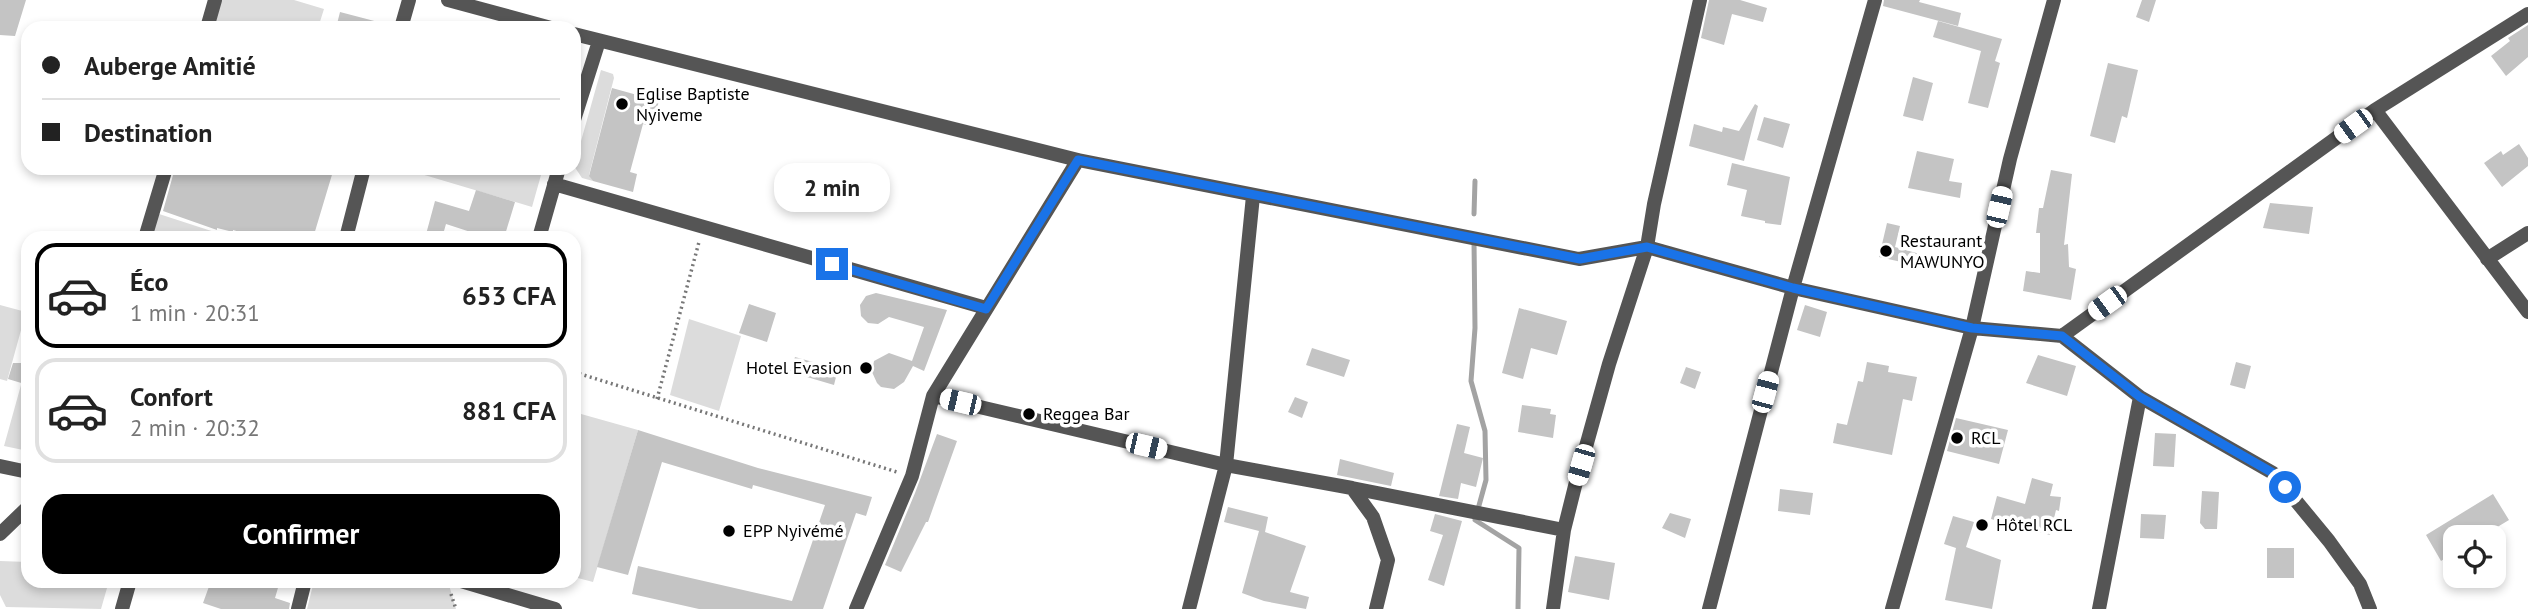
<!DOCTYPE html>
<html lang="fr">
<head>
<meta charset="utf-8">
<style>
  :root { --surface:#fff; --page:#f2f2f2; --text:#222; --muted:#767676; --line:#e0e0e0; --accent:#000 }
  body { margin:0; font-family:"PT Sans",sans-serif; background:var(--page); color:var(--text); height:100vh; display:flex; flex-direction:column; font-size:26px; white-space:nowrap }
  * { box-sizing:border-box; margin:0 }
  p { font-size:23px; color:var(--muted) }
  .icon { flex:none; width:38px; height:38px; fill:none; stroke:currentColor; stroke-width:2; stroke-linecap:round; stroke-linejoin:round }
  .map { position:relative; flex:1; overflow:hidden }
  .details { position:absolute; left:21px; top:231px; width:560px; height:357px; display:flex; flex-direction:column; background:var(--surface); border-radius:21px; box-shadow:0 4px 10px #0003 }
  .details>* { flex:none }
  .hud { position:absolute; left:21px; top:21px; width:560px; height:154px; border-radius:21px; box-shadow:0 4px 10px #0003; display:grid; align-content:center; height:154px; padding:0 21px; background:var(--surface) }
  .tools { position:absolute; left:2443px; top:525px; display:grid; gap:14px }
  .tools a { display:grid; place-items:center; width:63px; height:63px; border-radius:14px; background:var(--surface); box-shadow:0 4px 10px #0003; font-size:35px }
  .end { position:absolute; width:32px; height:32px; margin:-16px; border:9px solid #1a73e8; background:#fff; box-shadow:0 0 0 4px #fff }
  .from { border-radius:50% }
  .bubble { position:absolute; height:49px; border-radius:21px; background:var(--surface); box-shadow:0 4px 10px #0003; font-size:23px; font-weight:700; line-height:49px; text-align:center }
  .car { position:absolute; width:21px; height:42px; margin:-21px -10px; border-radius:9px; box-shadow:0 0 5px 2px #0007; background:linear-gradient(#fff 24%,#345 0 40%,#fff 0 76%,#345 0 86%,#fff 0) }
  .hud b { display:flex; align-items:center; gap:24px; height:66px; font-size:26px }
  .hud b+b { border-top:2px solid var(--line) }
  .hud i { width:18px; height:18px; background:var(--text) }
  ul { padding:12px 0 0; list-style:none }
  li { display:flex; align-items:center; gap:21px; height:105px; margin:0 14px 10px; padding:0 7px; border:4px solid var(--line); border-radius:21px }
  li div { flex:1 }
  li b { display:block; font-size:26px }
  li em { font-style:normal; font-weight:700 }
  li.on { border-color:var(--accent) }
  li>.icon { width:63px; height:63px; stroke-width:1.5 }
  .button { display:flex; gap:14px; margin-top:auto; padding:14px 21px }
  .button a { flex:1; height:80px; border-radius:21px; background:var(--accent); color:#fff; font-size:28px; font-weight:700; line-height:80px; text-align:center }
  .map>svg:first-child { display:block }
</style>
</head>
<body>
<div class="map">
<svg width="2528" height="609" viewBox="0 0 2528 609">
  <rect width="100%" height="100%" fill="#fff"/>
  <path fill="#dcdcdc" d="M216,0H294L324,9L318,28H208Z
    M601,70L613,74L614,78L589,175L593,181L582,178L574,166Z
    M401,168H543L532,207Z
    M156,213L233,238H150Z
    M0,305L26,312L7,381L0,379Z
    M689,319L741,336L719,411L670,395Z
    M21,385L28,387V451L4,446Z
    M574,412L638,430L593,582L574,577Z
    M0,561L28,562V581H109L101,609L6,607L0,595Z
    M314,581H433L449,585L456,609H307Z"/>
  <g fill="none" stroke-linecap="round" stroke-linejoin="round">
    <path stroke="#a3a3a3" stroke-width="5" d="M1474,214L1475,181
      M1474,240L1475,328L1471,381L1485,431L1486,480L1475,520L1519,548L1518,609"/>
  </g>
  <path fill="#c4c4c4" d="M0,0H26L15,36L0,35Z
    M1709,0H1740L1767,8L1763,22L1732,14L1724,45L1701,38Z
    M1884,0H1920L1919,2L1961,13L1958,26L1883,6Z
    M2142,0H2156L2149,22L2136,17Z
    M340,12L382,23L381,28H336Z
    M1938,21L2002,39L1995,61L2000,63L1988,108L1968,103L1981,51L1933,37Z
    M2528,25V57L2506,76L2491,56L2510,41L2508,38Z
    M2108,63L2138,70L2127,118L2122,116L2115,143L2090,136Z
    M1913,77L1933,83L1923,121L1903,116Z
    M612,88L659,101L652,127L643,124L630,172L637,174L633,192L593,181L589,176Z
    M1755,104L1758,106L1744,161L1689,146L1694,124L1722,132L1723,127L1739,131Z
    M1764,117L1790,124L1783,148L1757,140Z
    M2519,144L2528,158V166L2502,187L2484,163L2501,151L2503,155Z
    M1917,151L1954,159L1949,181L1962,183L1960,198L1908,188Z
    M1732,163L1790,177L1781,225L1765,223V221L1741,216L1747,190L1727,185Z
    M175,168H334L313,238H260L233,230V232L217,228V230L163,211Z
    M2051,170L2072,174L2064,245L2068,244L2069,267L2076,269L2071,300L2023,291L2026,271L2040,273V233H2036L2039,208H2043Z
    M476,190L515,202L504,238H489L446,224L442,238H425L435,201L469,211Z
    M2270,203L2313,207L2309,234L2263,228Z
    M1887,223L1900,226L1895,247L1927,256L1924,267L1879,257Z
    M876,293L947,310L924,371L913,366L904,382L894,389L881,387L877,383L872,372L874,361L889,353L912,361L924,327L889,317L878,324L868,323L861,316L860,305L866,296Z
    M749,304L776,313L767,342L739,333Z
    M1805,305L1827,312L1820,337L1797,330Z
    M1519,308L1567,321L1557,355L1531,348L1523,379L1502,373Z
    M1312,348L1350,360L1344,377L1306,365Z
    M2038,355L2076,366L2067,396L2026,383Z
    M795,357L838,369L834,385L790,372Z
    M1867,362L1889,366L1888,372L1917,377L1912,401L1903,399L1892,455L1833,443L1837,423L1847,425L1858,381L1863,382Z
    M2236,362L2251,366L2245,389L2230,385Z
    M13,363H28V385L8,379Z
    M1686,367L1701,372L1695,389L1680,383Z
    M1295,397L1308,402L1302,418L1288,412Z
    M1522,405L1551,409L1550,414L1556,415L1553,438L1518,432Z
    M1956,418L2008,430L1999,464L1947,451Z
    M1457,424L1470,427L1464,453L1483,458L1476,487L1461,483L1458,499L1439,496Z
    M638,430L758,468L872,497L866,516L856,513L823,609H699L632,594L638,566L792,601L825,505L753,485L752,489L662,462L628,575L597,567Z
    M2155,433L2176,434L2174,467L2153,466Z
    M937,434L957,441L928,522H926L901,572L885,565L915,493Z
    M1340,459L1394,473L1391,486L1337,475Z
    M2032,478L2053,484L2050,496L2061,497L2059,511L2056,510L2050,535L1991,519L1997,496L2025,504Z
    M1780,489L1813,493L1810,515L1778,511Z
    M2202,491L2219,492L2217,529H2205L2200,523Z
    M2493,494L2509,520L2494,529L2499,537H2455V552L2441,561L2426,535Z
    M1228,507L1268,517L1265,532L1306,546L1290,592L1309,597L1306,609L1264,601L1242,593L1259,531L1224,522Z
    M1670,513L1691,519L1685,538L1662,528Z
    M1435,514L1462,521L1444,586L1428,580L1443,535L1430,531Z
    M2141,514L2166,515L2164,539L2140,538Z
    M1953,516L1974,522L1966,547L2001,560L1992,609L1945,600L1956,548L1944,544Z
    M2267,548H2294V578H2267Z
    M1575,556L1615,563L1609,600L1568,592Z
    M211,581H226L247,588L250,581H280L275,598L290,603L289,609H221L203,603Z"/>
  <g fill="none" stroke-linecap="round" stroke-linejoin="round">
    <path stroke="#777" stroke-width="3.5" stroke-dasharray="2 3.5" stroke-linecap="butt" d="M574,372L897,472
      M657,399L699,242
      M451,594L456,609"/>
    <path stroke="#555" stroke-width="14" d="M448,0L551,28
      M207,28L215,0
      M401,28L409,0
      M574,34L1078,160L1579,259L1647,247L1793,288L1972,328L2062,336L2375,110L2528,14
      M2375,110L2528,312
      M574,120L599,41
      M554,184L986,308
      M145,238L166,168
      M346,238L364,168
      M539,238L559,168
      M2487,259L2528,233
      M2062,336L2140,397L2273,473L2329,541L2360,584L2370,609
      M933,396L1226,465L1352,488L1373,517L1388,560L1376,609
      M0,466L28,472
      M1352,488L1564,530
      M0,534L28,507
      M461,581L555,609
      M122,609L130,581
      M298,609L305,581
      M856,609L912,476L933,396L1078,160
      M1189,609L1226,465L1253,196
      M1553,609L1564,530L1575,486L1609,364L1647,247L1654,204L1700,0
      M1709,609L1793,288L1875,0
      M1892,609L1972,328L2010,159L2054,0
      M2099,609L2140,397"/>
  </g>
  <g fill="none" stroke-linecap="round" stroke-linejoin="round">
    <path stroke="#1a73e8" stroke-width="9" d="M832,264L986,309L1078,160L1580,259L1647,247L1793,288L1972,328L2062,336L2140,397L2273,473L2285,487"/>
  </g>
  <g fill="#000" stroke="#fff" stroke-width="2.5">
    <circle cx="622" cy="104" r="7"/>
    <circle cx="1886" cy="251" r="7"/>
    <circle cx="866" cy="368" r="7"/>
    <circle cx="1029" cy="414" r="7"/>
    <circle cx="1957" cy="438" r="7"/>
    <circle cx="1982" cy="525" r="7"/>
    <circle cx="729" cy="531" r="7"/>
  </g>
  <g text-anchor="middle" stroke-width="7" stroke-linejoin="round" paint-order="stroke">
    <g font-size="18" fill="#000" stroke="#fff" text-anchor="start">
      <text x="636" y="100">Eglise Baptiste<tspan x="636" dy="21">Nyiveme</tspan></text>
      <text x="1900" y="247">Restaurant<tspan x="1900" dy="21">MAWUNYO</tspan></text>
      <text x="852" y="374" text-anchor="end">Hotel Evasion</text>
      <text x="1043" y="420">Reggea Bar</text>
      <text x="1971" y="444">RCL</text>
      <text x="1996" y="531">Hôtel RCL</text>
      <text x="743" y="537">EPP Nyivémé</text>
    </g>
  </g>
</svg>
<div class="tools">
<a><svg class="icon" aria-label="locate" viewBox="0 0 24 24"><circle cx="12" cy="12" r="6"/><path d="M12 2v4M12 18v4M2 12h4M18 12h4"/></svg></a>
</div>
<i class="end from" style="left:2285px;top:487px"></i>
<i class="end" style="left:832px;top:264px"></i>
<div class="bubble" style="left:774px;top:163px;width:116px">2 min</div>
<i class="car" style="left:2353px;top:126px;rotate:234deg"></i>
<i class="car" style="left:1999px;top:207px;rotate:13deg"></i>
<i class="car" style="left:2107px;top:303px;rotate:234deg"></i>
<i class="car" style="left:1765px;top:392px;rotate:15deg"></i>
<i class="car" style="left:960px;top:402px;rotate:283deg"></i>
<i class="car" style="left:1146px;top:446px;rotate:103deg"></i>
<i class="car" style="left:1581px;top:465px;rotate:196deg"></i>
<div class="hud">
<b><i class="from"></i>Auberge Amitié</b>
<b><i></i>Destination</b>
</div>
<section class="details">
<ul>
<li class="on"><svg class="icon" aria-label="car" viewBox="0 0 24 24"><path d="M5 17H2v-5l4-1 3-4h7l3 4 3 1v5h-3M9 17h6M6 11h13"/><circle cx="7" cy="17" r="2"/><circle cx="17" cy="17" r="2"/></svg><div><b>Éco</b><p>1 min · 20:31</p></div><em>653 CFA</em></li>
<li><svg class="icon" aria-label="car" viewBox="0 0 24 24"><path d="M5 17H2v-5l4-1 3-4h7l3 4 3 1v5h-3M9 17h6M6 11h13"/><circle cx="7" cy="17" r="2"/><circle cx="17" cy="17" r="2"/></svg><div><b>Confort</b><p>2 min · 20:32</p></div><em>881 CFA</em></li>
</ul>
<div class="button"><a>Confirmer</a></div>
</section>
</div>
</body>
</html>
